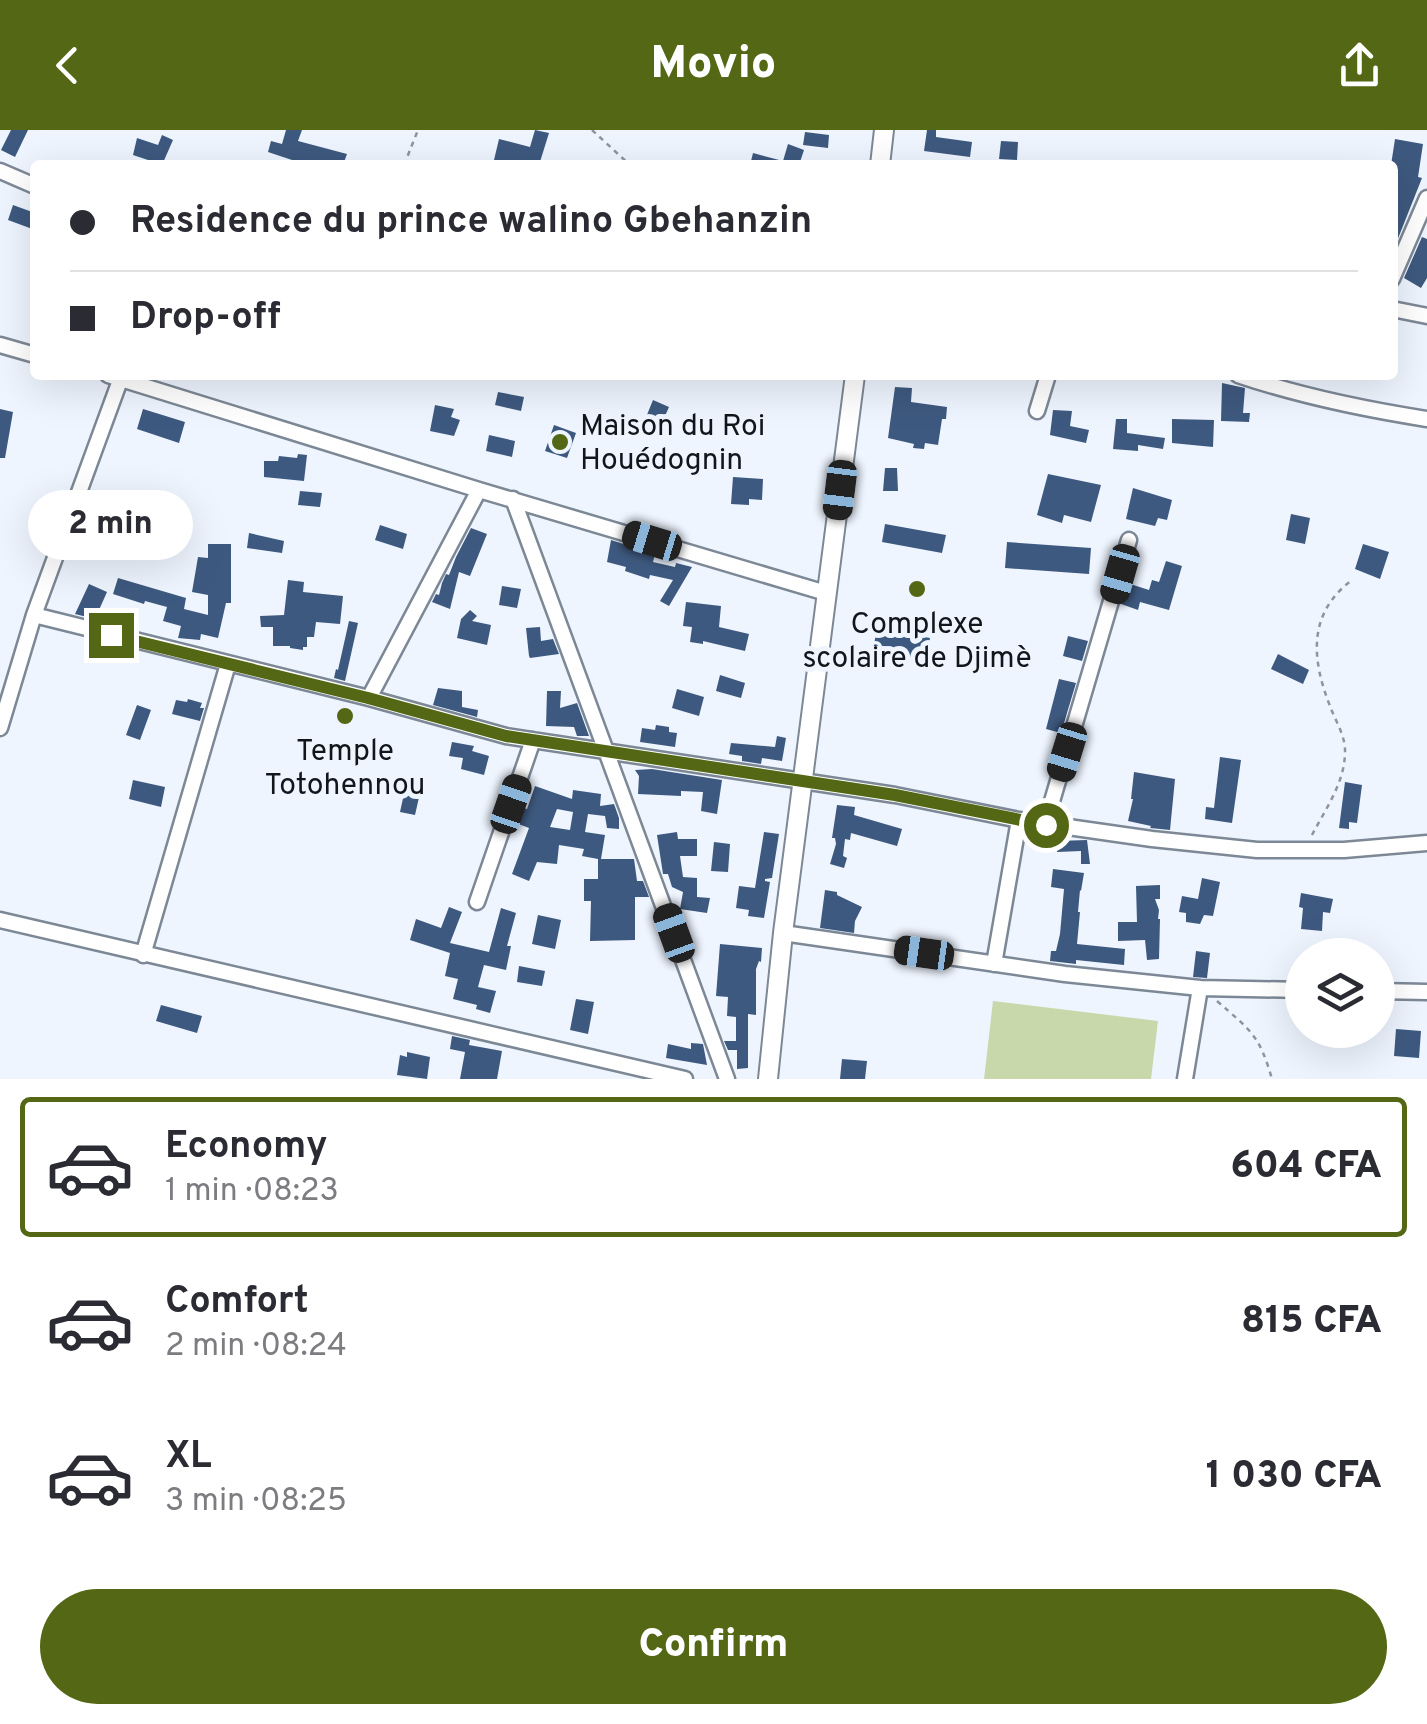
<!DOCTYPE html>
<html lang="en">
<head>
<meta charset="utf-8">
<style>
  :root { --surface:#fff; --page:#f2f2f3; --text:#2b2b33; --muted:#7c7c81; --line:#e1e1e2; --accent:#536714 }
  body { margin:0; font-family:Overpass,sans-serif; background:var(--page); color:var(--text); height:100vh; display:flex; flex-direction:column; font-size:38px; white-space:nowrap }
  * { box-sizing:border-box; margin:0 }
  p { font-size:32px; color:var(--muted) }
  .icon { flex:none; width:55px; height:55px; fill:none; stroke:currentColor; stroke-width:2; stroke-linecap:round; stroke-linejoin:round }
  .map { position:relative; height:949px; overflow:hidden }
  .side { display:flex; flex-direction:column; background:var(--surface); flex:1 }
  .side>* { flex:none }
  .guide { position:absolute; left:30px; top:30px; width:1368px; height:220px; border-radius:10px; box-shadow:0 10px 40px #0002; display:grid; align-content:center; height:220px; padding:0 40px; background:var(--surface) }
  .controls { position:absolute; left:1285px; top:808px; display:grid; gap:20px }
  .controls a { display:grid; place-items:center; width:110px; height:110px; border-radius:50%; background:var(--surface); box-shadow:0 10px 40px #0002; font-size:50px }
  .end { position:absolute; width:45px; height:45px; margin:-22px; border:12px solid #536714; background:#fff; box-shadow:0 0 0 5px #fff }
  .from { border-radius:50% }
  .bubble { position:absolute; height:70px; border-radius:35px; background:var(--surface); box-shadow:0 10px 40px #0002; font-size:32px; font-weight:800; line-height:70px; text-align:center }
  .car { position:absolute; width:30px; height:60px; margin:-30px -15px; border-radius:12px; box-shadow:0 0 8px 2px #0007; background:linear-gradient(#222 24%,#8ab4d8 0 40%,#222 0 76%,#8ab4d8 0 86%,#222 0) }
  .guide b { display:flex; align-items:center; gap:35px; height:95px; font-size:38px }
  .guide b+b { border-top:2px solid var(--line) }
  .guide i { width:25px; height:25px; background:var(--text) }
  ul { padding:18px 0 0; list-style:none }
  li { display:flex; align-items:center; gap:30px; height:140px; margin:0 20px 15px; padding:0 20px; border:5px solid transparent; border-radius:10px }
  li div { flex:1 }
  li b { display:block; font-size:38px }
  li em { font-style:normal; font-weight:800 }
  li.active { border-color:var(--accent) }
  li>.icon { width:90px; height:90px; stroke-width:1.5 }
  .action { display:flex; gap:20px; margin-top:auto; padding:20px 40px }
  .action a { flex:1; height:115px; border-radius:60px; background:var(--accent); color:#fff; font-size:40px; font-weight:800; line-height:115px; text-align:center }
  header { display:flex; justify-content:space-between; align-items:center; height:130px; padding:0 40px; background:var(--accent); color:#fff; font-size:45px; font-weight:800 }
  .map>svg:first-child { display:block }
</style>
</head>
<body>
<header><svg class="icon" aria-label="back" viewBox="0 0 24 24"><path d="M15 5l-7 7 7 7"/></svg>Movio<svg class="icon" aria-label="share" viewBox="0 0 24 24"><path d="M12 15V3M7 8l5-5 5 5M5 13v7h14v-7"/></svg></header>
<div class="map">
<svg width="1427" height="949" viewBox="0 0 1427 949">
  <rect width="100%" height="100%" fill="#eef5ff"/>
  <path fill="#c9d8ab" d="M993,871L1158,891L1151,949H984Z"/>
  <path fill="#3e597f" fill-rule="evenodd" d="M11,0H28L15,27L1,20Z
    M286,0H302L298,11L347,24L343,35H297L298,32L268,22L271,11L282,14Z
    M535,0L549,3L539,35H518L494,30L499,9L530,17Z
    M927,0H936V7L972,12L970,27L924,21Z
    M805,2L829,5L828,18L803,15Z
    M162,5L173,10L162,35H149L151,31L133,25L137,8L158,15Z
    M1395,9L1423,14L1418,47L1422,48L1393,121L1391,35Z
    M1001,11L1018,12L1017,30L999,29Z
    M788,14L804,20L799,35H750L753,23L783,31Z
    M13,75L35,83V100L8,90Z
    M1422,107L1427,109V148L1421,158L1404,148Z
    M1222,253L1245,258L1243,283H1250L1249,292L1221,291Z
    M895,257L912,258L911,272L947,277L946,289H942L938,315L925,313L924,319L913,318L914,314L888,308Z
    M498,262L524,267L521,281L495,275Z
    M653,270L669,277L657,304L642,297Z
    M435,275L454,279L451,287L460,290L454,306L430,301Z
    M0,279L13,282L5,328H0Z
    M143,279L185,292L179,313L137,299Z
    M1053,280L1072,281L1070,296L1089,300L1086,313L1050,305Z
    M1116,289H1127V303L1165,308L1163,319L1138,315V321L1113,319Z
    M1172,289L1214,290L1213,317L1172,313Z
    M554,295L576,303L567,328L545,321Z
    M489,305L515,311L512,327L486,321Z
    M298,324L307,325L304,351L264,347V331H278L279,326L297,328Z
    M885,338H897L898,361H883Z
    M1048,344L1101,355L1091,392L1064,385L1062,393L1037,385Z
    M733,347L763,349L762,370L749,369V375L731,374Z
    M1133,358L1172,370L1167,390L1158,388L1155,396L1126,389Z
    M300,361L322,363L320,377L298,375Z
    M1291,384L1310,388L1305,414L1286,410Z
    M885,394L946,405L942,423L882,412Z
    M380,395L407,404L403,419L375,410Z
    M471,398L487,404L470,446L459,442L450,479L432,472L436,464L439,465L442,453L446,444L449,445L456,427Z
    M249,403L284,411L282,423L247,418Z
    M611,410L655,424L653,432L675,437L676,433L692,437L669,476L660,471L673,450L650,445L649,449L625,441L626,437L607,432Z
    M1007,412L1091,418L1089,444L1005,438Z
    M208,414H231V473H226L218,508L201,504L200,510L178,508L181,496L163,491L167,477L145,471L144,474L113,464L118,448L186,468L184,479L208,485V465L192,462L198,427L208,428Z
    M1363,414L1389,422L1380,449L1355,439Z
    M1166,431L1182,436L1169,480L1140,472L1138,480L1121,474L1127,453L1149,460L1152,450L1159,452Z
    M288,450L304,452L303,462L343,466L340,494L316,492L314,507H307V517H303V520L290,518V516H273V497H261L260,486L284,485Z
    M89,454L107,462L95,489L75,484Z
    M502,456L521,459L517,478L499,475Z
    M686,472L721,476L719,497L749,504L745,521L703,511V514L690,512L692,497L683,496Z
    M470,480L477,486L472,491L491,495L487,515L457,508L461,489Z
    M349,491L358,493L345,551L334,548L336,539L338,540Z
    M540,497L541,511L553,509L559,524L530,528L529,526L526,498Z
    M877,498L930,508L926,530L873,520Z
    M1068,506L1088,511L1082,531L1063,526Z
    M1278,524L1309,540L1303,554L1271,539Z
    M720,545L745,553L741,568L716,561Z
    M1059,549L1076,553L1061,603L1046,599Z
    M438,558L462,561V577L478,580L477,587L433,575Z
    M677,559L704,567L699,586L672,578Z
    M547,561H561L560,578L577,573L589,606H577L574,597L546,596Z
    M188,569L202,573L200,578H204L200,591L172,584L176,570L187,572Z
    M137,575L151,580L140,610L126,605Z
    M656,595L669,597V602L677,603L675,617L640,612L642,598L655,600Z
    M777,606L786,608L782,631L762,628L761,634L742,631V626L729,624L731,613L775,617Z
    M452,612L474,616L472,621L489,626L484,645L461,639L463,628L449,626Z
    M1220,627L1241,630L1232,693L1205,689L1206,677L1214,678Z
    M652,639L722,650L717,684L701,681L703,662L681,661V666L638,664L639,646L635,640Z
    M1134,642L1175,649L1170,700L1150,698L1151,696L1128,691L1133,669H1131Z
    M133,650L165,657L161,677L129,669Z
    M1345,652L1362,655L1357,693L1349,692V699L1339,698Z
    M535,656L572,669L573,660L601,664L600,676L614,674L619,688V699L607,698L605,686L588,684L585,702L605,705L601,729H634L637,751H643L649,767H635V810L590,811L591,771H584V749H598V729L582,726L584,719L559,715L557,734L537,732L529,751L512,744L529,698L516,693L521,677L527,679ZM557,679L573,682L570,700L550,697Z
    M405,659L420,663L415,685L400,682Z
    M837,675L855,677L854,685L902,699L897,716L851,703L850,710L845,709L843,726L847,728L844,738L830,734L836,714L835,708H832Z
    M677,702L678,709H697V726H680L683,747L697,748V767L710,768L707,783L680,779L683,762L672,757L668,744H663L657,705Z
    M764,702L779,704L772,748L765,749V751L770,752L764,788L748,786L749,780L736,778L739,756L755,758Z
    M1087,710L1090,734H1081V721L1057,722V711Z
    M714,712L730,714L728,742L711,741Z
    M1053,739L1084,743L1081,761L1080,760L1078,782H1080L1077,814L1125,819L1124,835L1076,830V834L1050,831L1051,821H1056L1060,804L1064,759L1051,757Z
    M1202,748L1220,752L1213,786L1204,785L1200,794L1186,792V783L1179,782L1182,766L1198,769Z
    M1160,755V769H1155L1159,780L1158,789H1160L1159,829L1147,830L1145,810L1118,811V792H1137L1136,756Z
    M825,760L837,762V765L862,777L855,791L854,803L820,798Z
    M1301,763L1333,769L1330,783L1323,782L1322,801L1301,799L1303,778L1299,777Z
    M449,777L462,782L450,813L489,822L501,778L516,783L507,816H511L506,840L484,835L478,857L496,861L490,883L476,879L477,875L453,869L458,849L445,846L450,823L410,810L416,789L441,798Z
    M538,785L561,790L555,819L532,814Z
    M720,814L762,818L761,832L759,831L756,839V885L748,884V938L737,939V920H728L724,911H736V887L727,886L728,867L716,866Z
    M1196,821L1210,823L1207,848L1193,847Z
    M519,836L545,841L542,856L517,852Z
    M576,869L594,872L588,904L570,900Z
    M161,875L202,886L197,903L156,891Z
    M1396,899L1421,901L1419,928L1394,926Z
    M452,906L470,910L469,915L502,921L497,949H460L465,922L450,919Z
    M691,913L703,914L707,935L666,928L668,914L691,919Z
    M407,922L430,927L427,949L397,945L400,925L407,927Z
    M842,929L867,931L865,949H840Z"/>
  <g fill="none" stroke-linecap="round" stroke-linejoin="round">
    <defs>
      <path id="minor" d="M0,41L35,56
        M1392,149L1427,68
        M1392,179L1427,186
        M0,215L35,225
        M108,245L479,360L826,463
        M1238,245C1300,266 1363,279 1427,289
        M1037,281L1048,245
        M513,369L727,949
        M34,485L369,568L506,606L895,665L1019,690L1152,709L1257,720H1344L1427,713
        M369,568L479,360
        M0,598L34,485L122,245
        M1045,695L1129,410
        M477,772L533,610
        M0,790L685,949
        M783,803L1065,844L1200,858L1302,860
        M143,825L228,534
        M994,834L1019,690
        M1378,861L1427,862
        M1185,949L1200,858"/>
      <path id="tertiary" d="M880,35L884,0
        M768,949L783,803L855,245"/>
    </defs>
    <use href="#minor" stroke="#7d8896" stroke-width="19"/>
    <use href="#tertiary" stroke="#7d8896" stroke-width="22"/>
    <path stroke="#8e949c" stroke-width="2.5" stroke-dasharray="5 5" stroke-linecap="butt" d="M592,0L630,35
      M404,35L418,0
      M1312,705C1326,678 1346,651 1345,619C1344,603 1335,590 1330,576C1311,528 1308,483 1352,450
      M1217,871C1251,901 1259,904 1272,949"/>
    <use href="#minor" stroke="#fff" stroke-width="14"/>
    <use href="#tertiary" stroke="#fff" stroke-width="18"/>
  </g>
  <g fill="none" stroke-linecap="round" stroke-linejoin="round">
    <path stroke="#536714" stroke-width="12" d="M111,505L368,568L506,606L895,665L1046,695"/>
  </g>
  <g fill="#536714" stroke="#eef5ff" stroke-width="4">
    <circle cx="560" cy="312" r="10"/>
    <circle cx="917" cy="459" r="10"/>
    <circle cx="345" cy="586" r="10"/>
  </g>
  <g text-anchor="middle" stroke-width="10" stroke-linejoin="round" paint-order="stroke">
    <g font-size="30" fill="#12161b" stroke="#eef5ff">
      <text x="580" y="305" text-anchor="start">Maison du Roi<tspan x="580" dy="34">Houédognin</tspan></text>
      <text x="917" y="503">Complexe<tspan x="917" dy="34">scolaire de Djimè</tspan></text>
      <text x="345" y="630">Temple<tspan x="345" dy="34">Totohennou</tspan></text>
    </g>
  </g>
</svg>
<div class="controls">
<a><svg class="icon" aria-label="layers" viewBox="0 0 24 24"><path d="M12 4l9 5-9 5-9-5zM3 14l9 5 9-5"/></svg></a>
</div>
<i class="end from" style="left:1046px;top:695px"></i>
<i class="end" style="left:111px;top:505px"></i>
<div class="bubble" style="left:28px;top:360px;width:165px">2 min</div>
<i class="car" style="left:840px;top:360px;rotate:187deg"></i>
<i class="car" style="left:652px;top:411px;rotate:287deg"></i>
<i class="car" style="left:1120px;top:444px;rotate:196deg"></i>
<i class="car" style="left:1067px;top:622px;rotate:197deg"></i>
<i class="car" style="left:511px;top:674px;rotate:19deg"></i>
<i class="car" style="left:674px;top:803px;rotate:340deg"></i>
<i class="car" style="left:924px;top:823px;rotate:278deg"></i>
<div class="guide">
<b><i class="from"></i>Residence du prince walino Gbehanzin</b>
<b><i></i>Drop-off</b>
</div>
</div>
<section class="side">
<ul>
<li class="active"><svg class="icon" aria-label="car" viewBox="0 0 24 24"><path d="M5 17H2v-5l4-1 3-4h7l3 4 3 1v5h-3M9 17h6M6 11h13"/><circle cx="7" cy="17" r="2"/><circle cx="17" cy="17" r="2"/></svg><div><b>Economy</b><p>1 min · 08:23</p></div><em>604 CFA</em></li>
<li><svg class="icon" aria-label="car" viewBox="0 0 24 24"><path d="M5 17H2v-5l4-1 3-4h7l3 4 3 1v5h-3M9 17h6M6 11h13"/><circle cx="7" cy="17" r="2"/><circle cx="17" cy="17" r="2"/></svg><div><b>Comfort</b><p>2 min · 08:24</p></div><em>815 CFA</em></li>
<li><svg class="icon" aria-label="car" viewBox="0 0 24 24"><path d="M5 17H2v-5l4-1 3-4h7l3 4 3 1v5h-3M9 17h6M6 11h13"/><circle cx="7" cy="17" r="2"/><circle cx="17" cy="17" r="2"/></svg><div><b>XL</b><p>3 min · 08:25</p></div><em>1 030 CFA</em></li>
</ul>
<div class="action"><a>Confirm</a></div>
</section>
</body>
</html>
